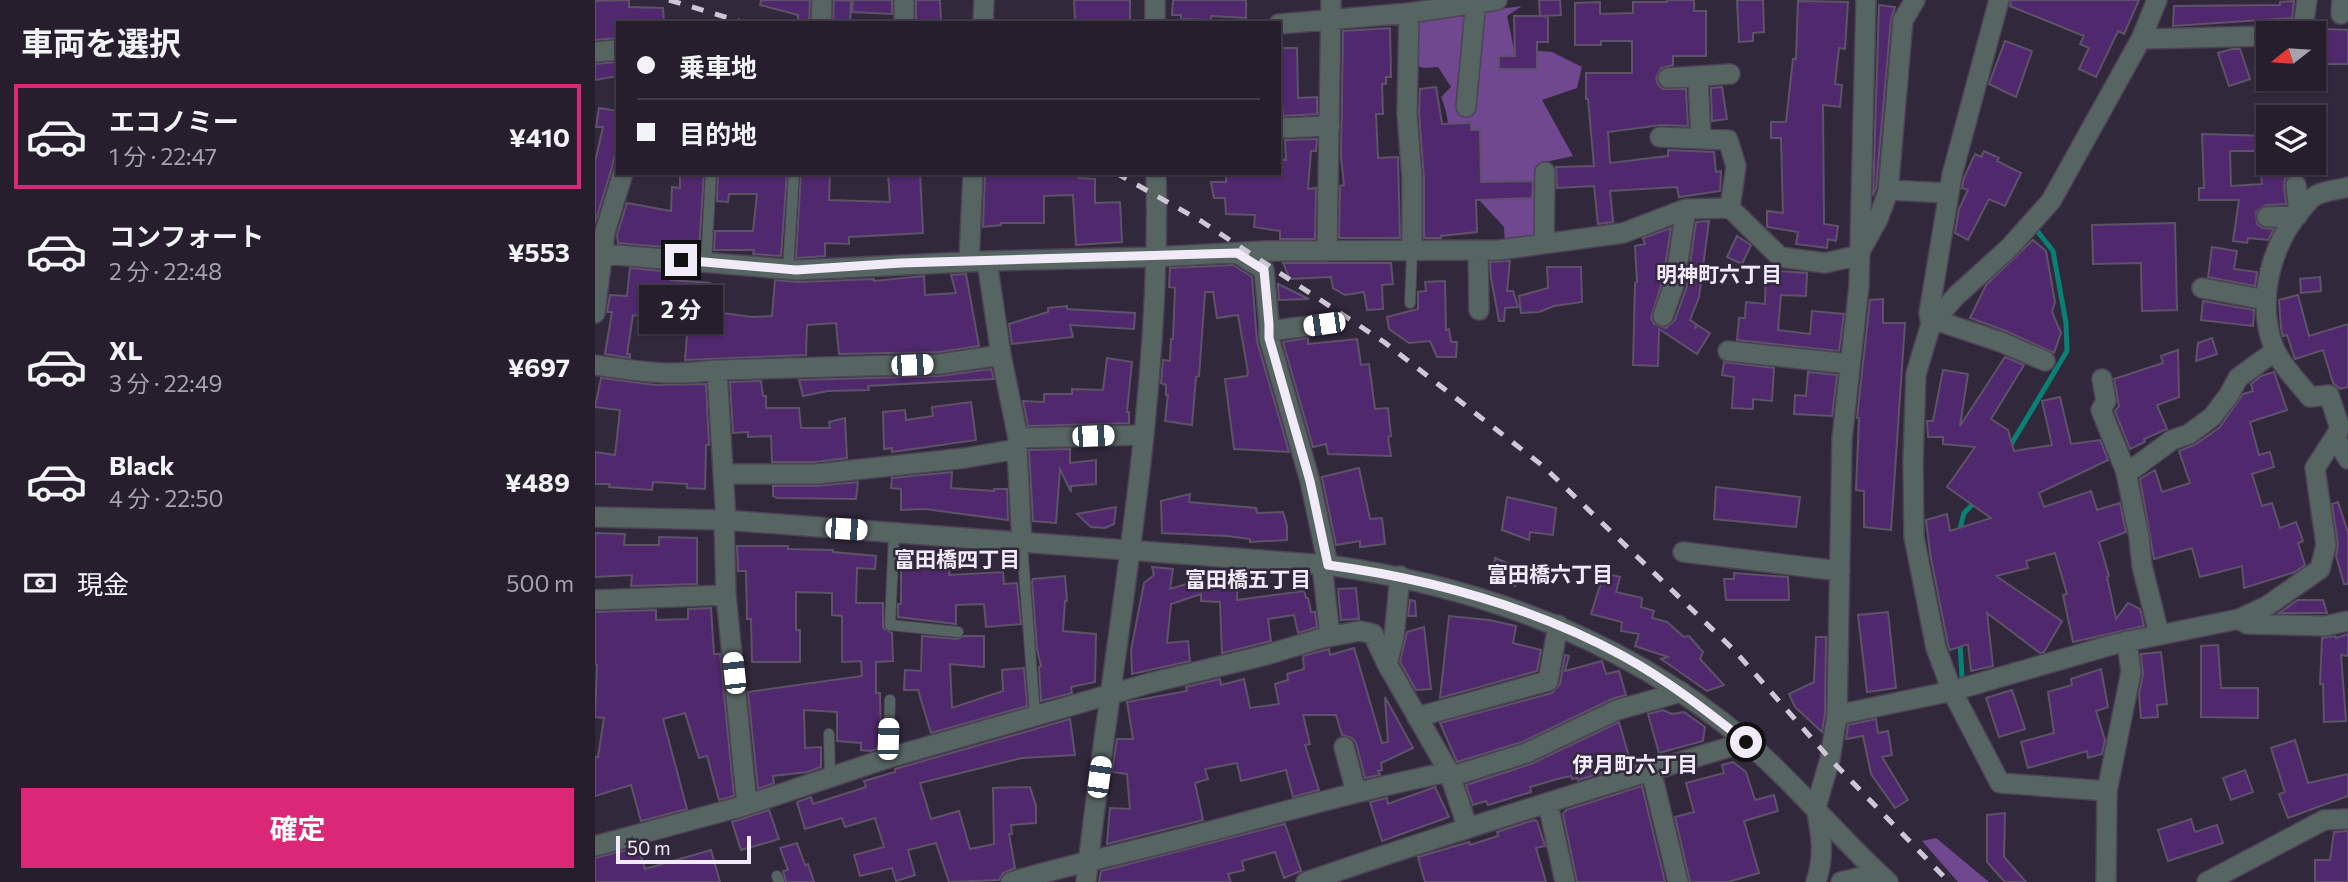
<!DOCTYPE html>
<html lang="ja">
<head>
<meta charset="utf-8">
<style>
  :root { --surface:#261e2d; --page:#322b39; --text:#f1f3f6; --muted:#a4a2aa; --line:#423c49; --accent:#db2777 }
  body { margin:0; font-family:Commissioner,"Noto Sans JP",sans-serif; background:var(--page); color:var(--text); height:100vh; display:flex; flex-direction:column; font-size:26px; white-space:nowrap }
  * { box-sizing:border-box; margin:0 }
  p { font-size:23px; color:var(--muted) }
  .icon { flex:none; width:38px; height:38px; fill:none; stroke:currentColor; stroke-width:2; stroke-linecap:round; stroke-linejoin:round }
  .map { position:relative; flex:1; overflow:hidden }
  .sheet { display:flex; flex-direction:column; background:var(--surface); width:595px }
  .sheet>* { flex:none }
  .banner { position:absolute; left:21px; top:21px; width:665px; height:154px; border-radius:0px; box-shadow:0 2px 5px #0004,0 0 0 2px var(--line); display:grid; align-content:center; height:154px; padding:0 21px; background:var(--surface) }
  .needle { width:46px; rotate:253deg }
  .controls { position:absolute; left:1661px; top:21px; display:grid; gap:14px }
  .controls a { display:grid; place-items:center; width:70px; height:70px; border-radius:0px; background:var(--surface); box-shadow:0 2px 5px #0004,0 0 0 2px var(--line); font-size:35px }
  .scale { position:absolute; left:21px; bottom:18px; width:135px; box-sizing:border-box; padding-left:7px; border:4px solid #f1eaf8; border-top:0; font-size:19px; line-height:24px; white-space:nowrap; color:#f1eaf8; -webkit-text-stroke:5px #32283c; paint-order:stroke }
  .end { position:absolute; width:32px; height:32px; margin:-16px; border:9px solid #f1eaf8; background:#111; box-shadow:0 0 0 4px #111 }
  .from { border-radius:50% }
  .bubble { position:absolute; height:49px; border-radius:0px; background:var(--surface); box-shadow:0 2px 5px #0004,0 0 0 2px var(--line); font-size:23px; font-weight:700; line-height:49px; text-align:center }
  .car { position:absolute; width:21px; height:42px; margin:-21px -10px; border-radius:9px; box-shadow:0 0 5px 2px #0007; background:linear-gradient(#fff 24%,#345 0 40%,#fff 0 76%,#345 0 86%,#fff 0) }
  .banner b { display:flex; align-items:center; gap:24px; height:66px; font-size:26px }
  .banner b+b { border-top:2px solid var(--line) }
  .banner i { width:18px; height:18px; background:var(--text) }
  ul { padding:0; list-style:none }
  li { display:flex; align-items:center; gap:21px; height:105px; margin:0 14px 10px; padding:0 7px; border:4px solid transparent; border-radius:0px }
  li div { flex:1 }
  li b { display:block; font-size:26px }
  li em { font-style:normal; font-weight:700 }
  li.selected { border-color:var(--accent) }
  li>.icon { width:63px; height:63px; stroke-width:1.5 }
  h2 { padding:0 21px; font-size:32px; line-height:84px }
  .pay { display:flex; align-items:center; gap:18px; height:77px; padding:0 21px; font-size:26px }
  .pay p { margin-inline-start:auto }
  .cta { display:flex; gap:14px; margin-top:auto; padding:14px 21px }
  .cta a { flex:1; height:80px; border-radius:0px; background:var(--accent); color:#fff; font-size:28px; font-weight:700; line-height:80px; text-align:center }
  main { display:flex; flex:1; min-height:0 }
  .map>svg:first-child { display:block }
</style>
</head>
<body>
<main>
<section class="sheet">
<h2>車両を選択</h2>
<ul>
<li class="selected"><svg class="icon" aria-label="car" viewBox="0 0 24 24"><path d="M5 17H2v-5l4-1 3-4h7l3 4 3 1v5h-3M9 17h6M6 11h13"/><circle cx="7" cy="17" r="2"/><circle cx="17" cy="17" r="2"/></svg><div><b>エコノミー</b><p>1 分 · 22:47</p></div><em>¥410</em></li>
<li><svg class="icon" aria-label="car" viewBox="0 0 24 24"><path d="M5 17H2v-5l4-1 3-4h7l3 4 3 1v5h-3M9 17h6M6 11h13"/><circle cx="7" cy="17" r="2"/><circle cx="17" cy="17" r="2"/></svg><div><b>コンフォート</b><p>2 分 · 22:48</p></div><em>¥553</em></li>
<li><svg class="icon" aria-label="car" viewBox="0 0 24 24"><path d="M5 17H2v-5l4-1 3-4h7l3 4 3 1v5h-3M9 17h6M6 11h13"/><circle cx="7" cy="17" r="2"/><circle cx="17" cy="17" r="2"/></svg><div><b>XL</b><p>3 分 · 22:49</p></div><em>¥697</em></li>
<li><svg class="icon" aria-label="car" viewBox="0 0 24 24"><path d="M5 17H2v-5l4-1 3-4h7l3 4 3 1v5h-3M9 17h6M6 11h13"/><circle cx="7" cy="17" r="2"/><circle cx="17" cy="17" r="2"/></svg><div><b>Black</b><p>4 分 · 22:50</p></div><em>¥489</em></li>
</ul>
<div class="pay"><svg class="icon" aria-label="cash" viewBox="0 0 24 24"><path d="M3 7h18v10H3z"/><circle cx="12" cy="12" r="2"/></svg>現金<p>500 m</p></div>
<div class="cta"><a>確定</a></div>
</section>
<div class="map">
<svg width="1753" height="882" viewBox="0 0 1753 882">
  <rect width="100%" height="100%" fill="#32283c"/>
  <path fill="#6f488f" d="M927,6L912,16L919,49L957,52L987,67L982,88L947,100L978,156L946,163L944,237L910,245L909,227L885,201L850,182C854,153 858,125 846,97L856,87L843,67L829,68L822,66V20Z
    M1341,838L1394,882H1363L1327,841Z"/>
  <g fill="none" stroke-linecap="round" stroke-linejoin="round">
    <path stroke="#088073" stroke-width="5" d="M1414,448L1472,351L1471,323L1458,251L1443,232
      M1364,533L1369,513L1382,500
      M1365,643L1367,677"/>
  </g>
  <path fill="#4f286d" stroke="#5e5269" stroke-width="2" d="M34,0V7L68,8L69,23H23V38L0,40V1Z
    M166,0H215L214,23H203V15L165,5Z
    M239,0L256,1L255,23H238Z
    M258,0H297V14L257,12Z
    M321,0H345L346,23H321Z
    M479,0H535V21H480Z
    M578,0H651V18L616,16V20L586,19V15H577Z
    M944,0H965L966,15L946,16L953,17V42H942V69H904V56H920L919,16H945Z
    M1072,0H1099V11H1111V56H1078V65L1066,68L1061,78L1063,85L1068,89H1091L1093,126L1066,125L1013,132L1015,163L1073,156V150L1119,152L1121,172L1126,171L1125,191L1084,197L1082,187L1015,191L1018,222L1003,224L999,186L962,188L961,167L999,166L993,99H991V73H1037V41H1006V45H980V3L1005,2V14L1038,13V2H1072Z
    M1142,0H1168L1169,32L1158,33V41L1144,42Z
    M1416,0H1544L1529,34L1523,31L1501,77L1484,69L1494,48L1485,44L1489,36L1415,6Z
    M1203,1L1253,2L1250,49L1244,48L1240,84L1247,85L1245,107L1228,105L1229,224L1243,226L1241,241L1233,239L1232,248L1201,244L1203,232L1172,227V211L1188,213L1186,138H1176V122H1191L1198,59H1201Z
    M1699,1L1697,18L1578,26L1579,6L1685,5V2Z
    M1284,5L1300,7L1296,19L1281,188L1278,196Z
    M795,28L796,77H791V84H787L788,114H781L783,158L803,157L805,238H744L745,186L749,185L746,157L748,31Z
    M1730,29L1753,30V64H1729Z
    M1410,41L1437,51L1421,97L1394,84Z
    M684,48H702L703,98L722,97V114L688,116L686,88H684Z
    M1637,49H1645L1655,79L1634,86L1623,53Z
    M23,62V76L0,80V64Z
    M841,87L847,124L876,123V130H885L886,182L938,181L937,198L881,200L882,232L846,236V238H829V178L824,114L825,89Z
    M1127,87L1132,119L1117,121L1116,88Z
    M4,108L23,111V141L17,167L0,223V162L8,127H1Z
    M1607,134L1673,136V151H1635L1636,186L1667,184L1665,163L1692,164L1693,176L1690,179L1689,186L1691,204L1671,205L1661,212L1662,224L1667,228L1679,229L1673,240L1653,238L1652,243L1638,241L1644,200H1604V188H1609Z
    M722,139L721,151H716L713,189L721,188L720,239H685V231L659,227L660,215L631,214L630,198H619L616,182H631V173H684V159L691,160L690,140Z
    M1389,151L1404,158L1402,161L1426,173L1410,206L1394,199L1373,240L1360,233L1364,209L1373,190L1367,188L1369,178L1380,154L1386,157Z
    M85,173H109L104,250L23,243L22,235L32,203L76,211L77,187L85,188Z
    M123,173H192L186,256L158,254L159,250H119L120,231H158L162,194H134L133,202L122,201Z
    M206,173H235L234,200L295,202L293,173H325L328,233L254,237V244L230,243V256L201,258Z
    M390,173H483L484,178L500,179V203L525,202L527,242L481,245L478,195L449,196V223H406V225L388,227Z
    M1114,221L1104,297L1095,320L1101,324L1100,329L1102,325L1115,333L1102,354L1064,329L1063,366L1038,365L1040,283L1042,282L1040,246L1050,244L1048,238L1076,228L1068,279L1056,318L1059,324L1071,328L1080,320L1092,286L1101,222Z
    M1580,223L1582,310L1547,311L1546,263L1498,264L1497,225Z
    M1142,236L1156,245L1147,264L1132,257Z
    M1438,240L1451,251L1460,302L1457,312L1466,333L1459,353L1411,331L1375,318L1391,285Z
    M1617,247L1642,251L1639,269L1662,272L1660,286L1613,277Z
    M915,261L912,291H918L923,307L910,308L909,321H904L896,278L895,262Z
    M688,263H796L798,284L787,285L788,309L772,310L769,292L750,295L738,288L736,277L695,279Z
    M638,265L657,277L662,341L694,452L639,449L630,379L652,376L653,372L643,315L622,318L618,292H610L604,376L601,377L597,425L570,421L573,395H571V385L566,383L568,360L575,361L576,339H578L580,288L574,287L575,268Z
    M952,267H986L987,302L959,306L944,312L926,313L924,296L953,288Z
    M35,268L77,272L76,280L115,283L113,311L157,317L177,316L180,280L203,282L279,279V281L329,276L330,295L361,293L356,275L371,274L384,346L344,352L244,354L241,323L212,325L211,355L90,360L93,322L38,315L32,354H35V358L10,354L17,312H12L15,295L32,296Z
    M1171,270L1212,273L1211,296L1186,295L1183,330L1215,334L1217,311L1249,314L1244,351L1142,340L1144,318H1150L1151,302L1170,304Z
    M1725,277L1726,291L1706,293L1705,279Z
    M850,281L851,330L854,329L856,342H862L861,357H842L835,341L814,343L794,329L792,317L823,309V292L831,291L830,282Z
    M683,284L714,299L684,300Z
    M1703,295L1714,336L1753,324V387L1745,389L1738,383L1728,350L1700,359L1692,335L1688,336L1686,328L1684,300Z
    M1288,299V323H1310L1296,530L1269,527V491L1261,490L1264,418H1262L1275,300Z
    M1608,301L1659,310L1658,326L1606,320Z
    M472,306V309L540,313L539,329L475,325L478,337L417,344L414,324L453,312V308Z
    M713,338V344L762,339L766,365L774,364L780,409L793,408L796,436L793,437L796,456L733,454L731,444L718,447L688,342Z
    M1617,338L1622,354L1601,361L1603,343Z
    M1583,350L1584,397L1562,405L1572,429L1549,439L1550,442L1535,449L1520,411L1524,406L1519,379L1568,363L1566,356Z
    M1410,357L1429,365L1396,419L1413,430L1419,451L1457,445L1447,401L1465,397L1476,444L1505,440L1513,460L1444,493L1449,507L1496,491L1502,510L1525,503L1531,532L1504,542L1514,576L1512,577L1521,619L1533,603L1545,609L1549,626L1478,642L1468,595L1472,594L1460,553L1431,561L1433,568L1401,576L1467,621L1449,652L1445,653L1392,613L1398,666L1376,671L1373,644L1355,650L1353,645L1335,553L1331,520L1352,514L1355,531L1396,518L1352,487L1380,447L1348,444V437H1333L1332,421H1338L1348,370L1373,374L1365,426Z
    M512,358L537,362L532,412H534V423L433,426L428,401L449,402V394H477V389L508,390Z
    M1129,362L1179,368L1177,401L1158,399V409L1137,408L1139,377L1127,375Z
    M396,369L399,379L273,386L274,390L233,391L208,396L204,380L345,376Z
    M1213,372L1242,375L1237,416L1199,414L1200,395L1211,396Z
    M1679,372L1692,410L1655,422L1664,455L1675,452L1679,467L1657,474L1667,506L1677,503L1685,528L1701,522L1708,541L1703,543L1710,565L1700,572L1649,588L1647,566L1605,577L1597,548L1559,559L1545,479L1560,470L1567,492L1595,483L1584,451L1601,444L1625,427L1648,394L1658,391L1656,384L1666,376Z
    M6,378L60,385L111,384L114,445H111L110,489L92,488V484L58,482L57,490L14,487L15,484H0V452L20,455L25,410L0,407Z
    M166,381L168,396H171V408H204L206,428H235L234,422L250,418L252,458L220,462H177L176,436L153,437V432L138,433L135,382Z
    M376,402L381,440L297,452V448L289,449L288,412L310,410L311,420L338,416L337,407Z
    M475,449V463L501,460V484L476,486V492L465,469L461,523L438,521L434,450Z
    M764,468L775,519L787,518L790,544L765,547V541L741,545L727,477Z
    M357,472L356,488L399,491V489H412L413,520L330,509L306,510V489L296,488L297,478Z
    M263,482L261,499L182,498L178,496V486H221Z
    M1121,487L1205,497L1201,527L1119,519Z
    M595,494L594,502L661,508L662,513L688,512L692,526V540L655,542V539L633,536L567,533L566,501Z
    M912,497L961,508L958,535L935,532L934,540L907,530Z
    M1743,502L1753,533V584H1749L1741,556L1743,544L1737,504Z
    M521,507L519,524L510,528L496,527L482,514Z
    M0,533L30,534L29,545H64V537L102,538V584L36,586L37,575L0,577Z
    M142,546H193V549L238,550V552L281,556L280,569L262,568L261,603H288V628L297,633L298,661L281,662V693H285L286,747L276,751L266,750V743L242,741V712L209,710L210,748L226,747V767L213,772L178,776L179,783L163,789L153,692L267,676L266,661L247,662V616L237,615V593L201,592V630H205V662H157L156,619H152L151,571H143Z
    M900,558L925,568L920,586L897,578Z
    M306,567L355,568L354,575L408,572L409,584L422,583L426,624L391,627L389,604L361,605V624L303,617V604H306Z
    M557,567L578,569L575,589L601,581L621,582V579L643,580L642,600L709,591L711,598H713L716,612H720L722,627L703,633L699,615L673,619L676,641L627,653L625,602L606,601V594L576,604L572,643L593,641L595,661L537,674L536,650L549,583L559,575Z
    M1009,573L1025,577L1021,592L1047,598L1046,607L1059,611L1057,618L1072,622L1089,637L1094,636L1108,652L1105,659L1129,685L1112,691L1066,659L1073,657L1040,646L1044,634L1026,631L1027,622L996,614Z
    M1139,573L1193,577L1194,600H1131L1129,579H1139Z
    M470,576L472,601H470L468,631L501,634L500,682L476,687L477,693L446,701L444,667L446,666L442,649L437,582L438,579Z
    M761,588L764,619L746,620L743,589Z
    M815,600L820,601L821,616H813Z
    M1703,600H1728L1732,613H1684Z
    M116,608L119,654H125L139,796L124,800L112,756L104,758L90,713L68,719L92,809L46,821L36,785L0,796V757H3L9,718L0,717L2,665L0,664V612L61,610V620L93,619V609Z
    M1293,612L1301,688L1272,692L1263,615Z
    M854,616L894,620L921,626L918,643L946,650L942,671L845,698Z
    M829,627L836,689L821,690L805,662L812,632Z
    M1753,634V656L1746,655L1751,721L1729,722L1728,684H1725L1727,638L1740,636L1741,638Z
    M327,636L362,639L369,636H389V667L355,664L357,708L408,691L407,670L429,668L432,706L336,733L323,690H309L310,670L326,671Z
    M1221,637H1231L1230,714L1227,732L1200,707L1194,694L1219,682Z
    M1623,645L1626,688H1663V718L1606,717V646Z
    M759,648L787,743L793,742L790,697L818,748L786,763L787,770L783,771L785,775L770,778L761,743L757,738L747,735L741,715H708L715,744L710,745L724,790L698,797L691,770L646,781L642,763L610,769L613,779L600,783L608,820L512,844L515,808L535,809L532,774L517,772L522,739H538L532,702L592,691L591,687L625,679L626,685L649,679L655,708L684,704L680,684L693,680L692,674L709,669L708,656L734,649L735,655Z
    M1566,652L1572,704L1562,705L1563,717L1546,718L1544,695L1548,674L1546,654Z
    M970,655L974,656L970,671L1007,661L1011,674L1024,671L1031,695L1017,699L927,742L862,762L845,723L957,693L965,684Z
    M1506,669L1513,707L1501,711L1510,740L1507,754L1493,758L1492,751L1433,768L1426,742L1459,733L1453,692L1477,685L1476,679Z
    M1417,690L1430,729L1404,737L1391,698Z
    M1068,710L1077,714L1089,712L1110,727L1108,741L1064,753L1053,714Z
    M475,719L480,755L427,758L325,783L336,819L364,811L375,849L399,844L398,788L435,787L441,806V823L416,825L417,834H414L420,868L408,873L404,880L354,882L341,843L313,850L320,875L301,881L297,868L265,876L259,855L289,847L280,818L250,827L247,818L210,829L202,802L216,797L218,804L271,787L269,781L300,772V769Z
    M1281,719L1283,733L1293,731L1297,755L1287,757L1313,800L1300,808L1276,774L1268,736L1251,739L1253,725Z
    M1024,722L1036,764L983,780L982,778L977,779L976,776L962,779L935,787L936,792L893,805L891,801L878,805L871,785L936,764Z
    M1700,740L1713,783L1753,774V796L1693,818L1684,794L1690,792L1676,748Z
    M1138,762L1151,772L1160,800L1179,795L1183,811L1149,821L1164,873L1133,882H1095L1080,817L1099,812L1091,783L1129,773L1127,765Z
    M1650,770L1658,792L1636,800L1628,778Z
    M1047,786L1070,882H982L968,814L971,810Z
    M840,787L854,817L787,841L775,802L792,798L793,804Z
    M174,810L184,839L146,850L137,822Z
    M1410,813L1409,857L1431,882H1410L1392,862V815Z
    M1596,819L1600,832L1622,825L1628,843L1573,861L1563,830Z
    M939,820L942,821L950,846L941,848L951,882H830L823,857L874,842L875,845L903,836L902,832Z
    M690,824L706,871L689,878L680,852L647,861L649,870L633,874L636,882H504L506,871Z
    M1753,831V882H1720V860H1735L1739,832Z
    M202,843L210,865L213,864L219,882H191L188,871L193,870L185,848Z
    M43,847L50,869L116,850L125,882H0V858Z"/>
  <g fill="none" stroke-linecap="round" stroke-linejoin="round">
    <defs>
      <path id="service" d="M111,262L116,173
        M193,269L199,173
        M815,303L817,252
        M299,533L295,625L363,632
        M427,544L440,716
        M234,734L235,778
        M293,758L295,700
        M182,876L184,882"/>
      <path id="minor" d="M309,0V23
        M1271,0L1264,286L1247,439L1242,715L1357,691L1520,644L1644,619L1672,606L1725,569L1731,545L1720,468L1740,437
        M1404,0L1357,175L1334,313L1336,324L1321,374L1318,462L1319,537L1341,648L1357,691L1405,783L1512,791L1511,882
        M814,13L902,0
        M1746,14L1747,0
        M226,23L227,0
        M388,23L389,0
        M684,24L814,13L812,114L817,178V252
        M1707,33L1712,0
        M1546,39L1673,36
        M0,52L23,50
        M1073,78L1135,74
        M1103,78L1106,139
        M871,107L881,0
        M684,128L735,126
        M1065,137L1133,140L1141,166L1135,208
        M1701,185L1704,213
        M1293,190L1354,193
        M1672,217L1702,216
        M949,244L950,172
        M1267,248L1283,219L1293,192L1308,20L1320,0
        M883,250L884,310
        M732,251L736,0
        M642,253L669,270L674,324V338L715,481L733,565
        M9,254L202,270L392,261
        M374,261L378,173
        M1607,288L1671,300
        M0,313L10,232L28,173
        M1068,316L1080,282L1091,209
        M1340,320L1406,342L1450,361
        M1336,324L1362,295L1414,248L1456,201L1546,39L1562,0
        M674,331L729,324
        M1133,351L1255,364
        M0,365C43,372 78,376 122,370L345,364L406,355
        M122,370L131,521
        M1507,379L1511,401L1506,410L1531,472L1544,537L1547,566L1564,634
        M1745,428L1734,395L1715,397C1703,382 1686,365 1679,348C1661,302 1675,247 1706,210C1709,207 1713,201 1717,198C1725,191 1743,190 1753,187
        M1744,430L1740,437L1753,459
        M423,438L549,435
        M128,474H221L370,458L422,449
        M1531,474L1577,440L1594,434L1617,417L1634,395L1643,378L1680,351
        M129,520L131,595L152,805
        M427,544L422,449L423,438L406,355L392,261L561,257L670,251L904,250L1028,233L1091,209L1135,208L1185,257L1230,263L1265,255
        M1088,552L1245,571
        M727,565L735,636
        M0,600L131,595
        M1644,619L1652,624L1730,626L1753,621
        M792,664L799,637L805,576
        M822,717L953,681L963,625
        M749,747L761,792
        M1056,770L1083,882
        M854,772L872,826
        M855,777L931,753L1022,710L1086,692
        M1512,791L1536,672L1532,641
        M953,804L970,882
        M1221,807C1226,834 1230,855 1221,882
        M0,846L152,805L293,758L555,683L671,655L727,638L765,631L778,634L792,664L854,772C762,790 672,817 581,840C526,854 470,866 416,882
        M711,882C856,832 1004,786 1151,742
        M1612,882L1729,820L1753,819"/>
      <path id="tertiary" d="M560,23V0
        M0,517L129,520L733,565C888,587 1033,640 1153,743C1203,786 1244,838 1293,882
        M1221,807L1235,759L1242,715
        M491,882C517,646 567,412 561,173
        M1246,882L1283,873"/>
    </defs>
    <use href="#service" stroke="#4d4356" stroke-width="12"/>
    <use href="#minor" stroke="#4d4356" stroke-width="22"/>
    <use href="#tertiary" stroke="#4d4356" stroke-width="22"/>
    <use href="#service" stroke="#576562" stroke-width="10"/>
    <use href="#minor" stroke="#576562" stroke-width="19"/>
    <use href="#tertiary" stroke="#576562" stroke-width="19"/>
    <path stroke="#cec7d6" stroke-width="5" stroke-dasharray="12 12" stroke-linecap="butt" d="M74,0L150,23
      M521,173L606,221L789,342L948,466L1139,650L1235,759L1354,882"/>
  </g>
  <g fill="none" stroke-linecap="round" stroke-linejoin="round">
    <path stroke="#f1eaf8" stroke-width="9" d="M86,260L201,270L306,263L642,253L669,270L674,324V338L715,481L733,565C836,579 936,606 1028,656C1072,680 1112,711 1151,742"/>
  </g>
  <g text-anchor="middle" stroke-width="5" stroke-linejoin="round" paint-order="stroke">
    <g font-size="21" font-weight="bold" fill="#f1eaf8" stroke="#32283c">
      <text x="1124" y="282">明神町六丁目</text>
      <text x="362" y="567">富田橋四丁目</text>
      <text x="955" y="582">富田橋六丁目</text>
      <text x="653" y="587">富田橋五丁目</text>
      <text x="1040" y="772">伊月町六丁目</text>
    </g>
  </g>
</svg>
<div class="controls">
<a><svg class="needle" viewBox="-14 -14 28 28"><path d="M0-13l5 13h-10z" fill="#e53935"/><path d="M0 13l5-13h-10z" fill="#a4a2aa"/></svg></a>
<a><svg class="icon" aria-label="layers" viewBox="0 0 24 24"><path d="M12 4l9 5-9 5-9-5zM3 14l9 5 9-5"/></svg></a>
</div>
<div class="scale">50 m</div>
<i class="end from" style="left:1151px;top:742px"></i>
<i class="end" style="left:86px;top:260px"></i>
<div class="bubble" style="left:44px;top:285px;width:84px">2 分</div>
<i class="car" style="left:729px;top:324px;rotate:262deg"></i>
<i class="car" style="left:317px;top:365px;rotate:88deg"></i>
<i class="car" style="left:498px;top:436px;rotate:88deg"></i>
<i class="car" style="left:251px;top:529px;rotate:94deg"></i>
<i class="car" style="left:139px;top:673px;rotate:354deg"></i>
<i class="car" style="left:293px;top:739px;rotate:2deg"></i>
<i class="car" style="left:504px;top:777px;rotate:8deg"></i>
<div class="banner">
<b><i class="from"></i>乗車地</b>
<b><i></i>目的地</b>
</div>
</div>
</main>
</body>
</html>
